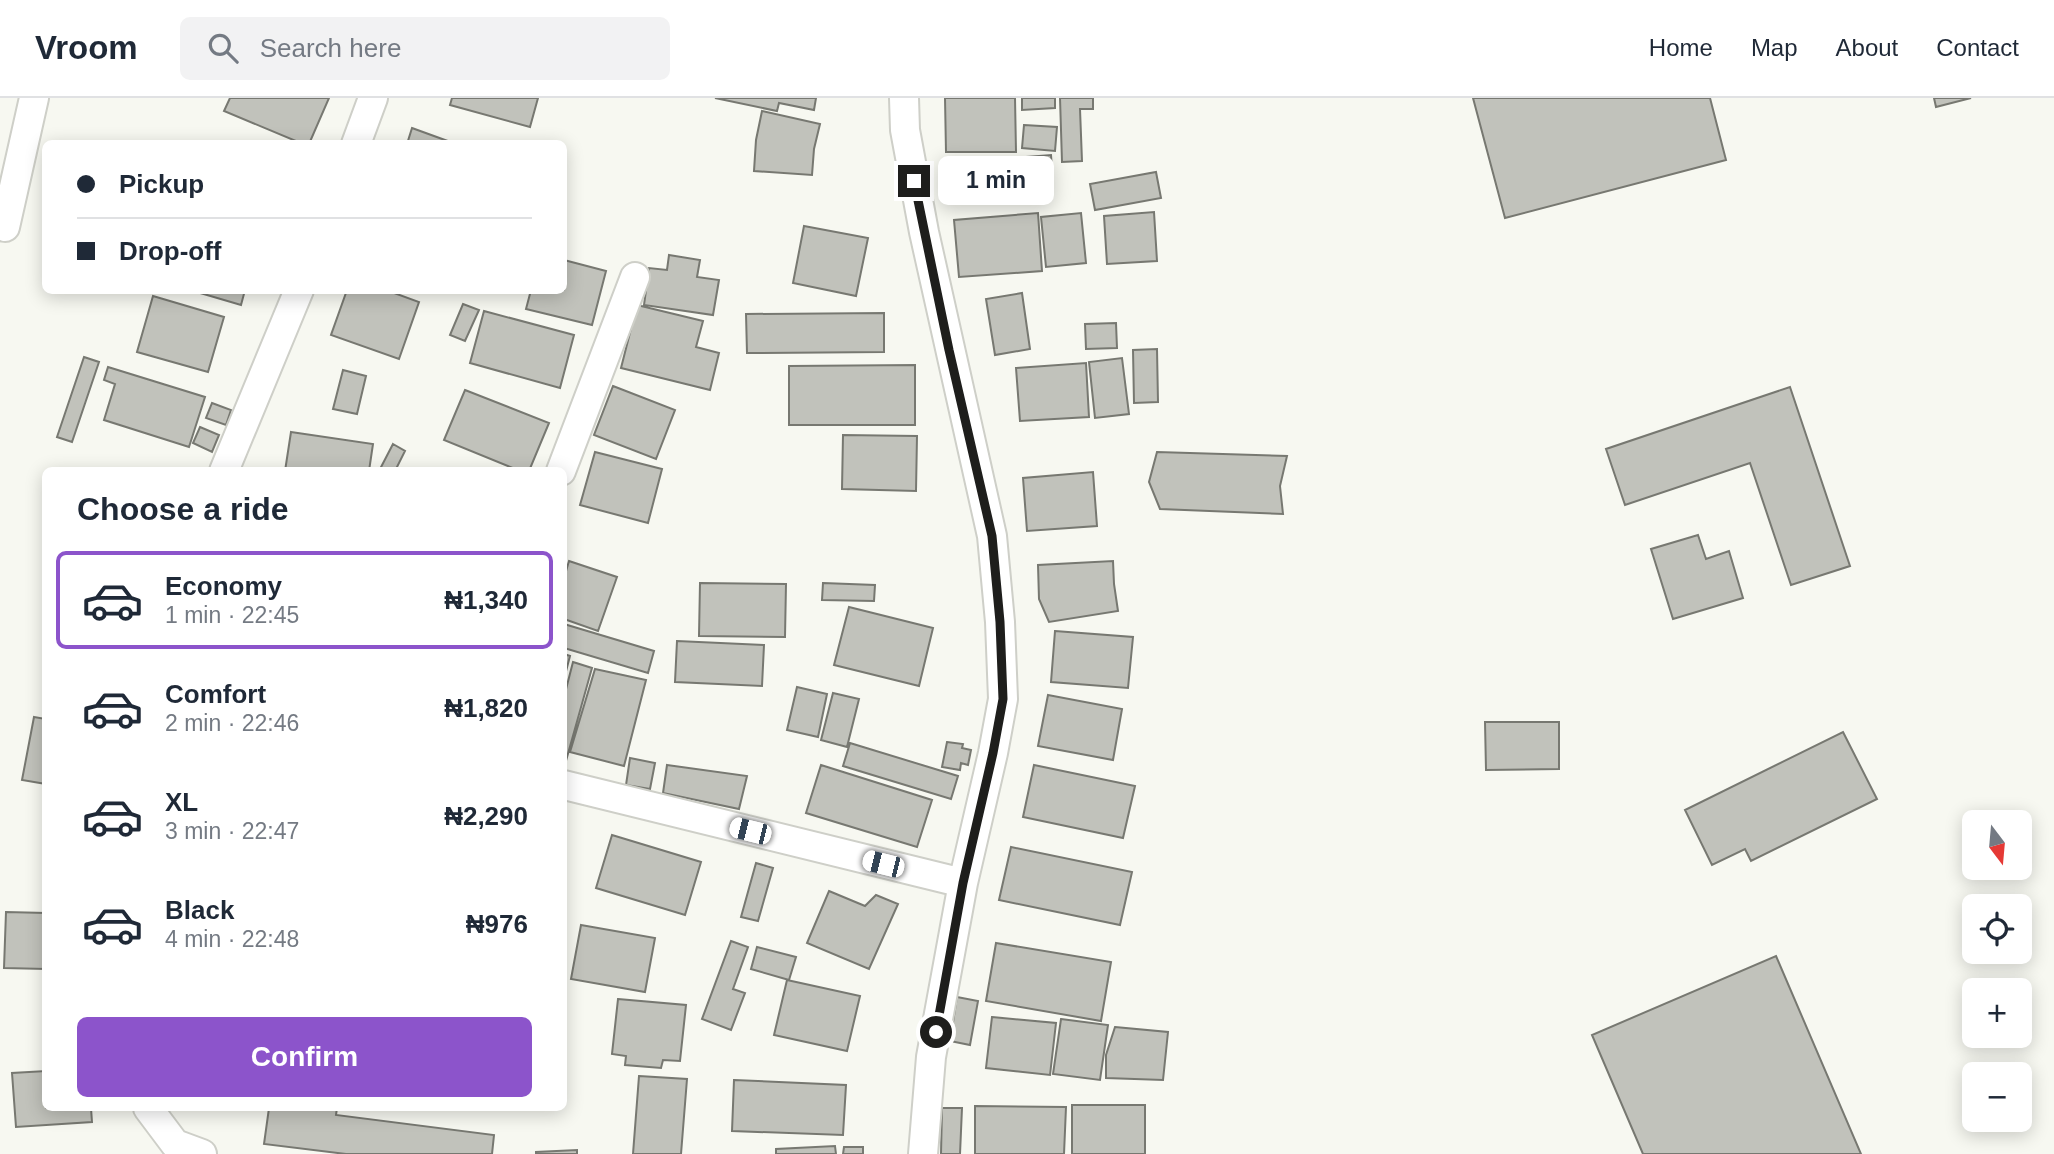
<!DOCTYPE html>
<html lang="en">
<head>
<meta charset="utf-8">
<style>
  :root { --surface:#fff; --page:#f2f2f3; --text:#1f2937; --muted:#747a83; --line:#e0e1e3; --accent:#8c54cb }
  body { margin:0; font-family:Arial,sans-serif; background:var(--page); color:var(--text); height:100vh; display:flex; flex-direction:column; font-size:26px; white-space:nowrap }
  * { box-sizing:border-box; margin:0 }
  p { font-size:23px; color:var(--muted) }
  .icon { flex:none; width:38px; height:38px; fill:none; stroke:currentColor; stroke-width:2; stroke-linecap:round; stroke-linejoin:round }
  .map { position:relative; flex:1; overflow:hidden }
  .drawer { position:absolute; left:42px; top:369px; width:525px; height:644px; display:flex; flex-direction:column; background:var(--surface); border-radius:10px; box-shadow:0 4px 18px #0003 }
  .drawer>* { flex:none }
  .hud { position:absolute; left:42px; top:42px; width:525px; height:154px; border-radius:10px; box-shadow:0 4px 18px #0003; display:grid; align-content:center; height:154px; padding:0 35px; background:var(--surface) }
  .needle { width:46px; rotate:164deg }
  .controls { position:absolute; left:1962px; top:712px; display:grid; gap:14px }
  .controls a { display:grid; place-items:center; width:70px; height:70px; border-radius:10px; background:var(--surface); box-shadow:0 4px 18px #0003; font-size:35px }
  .end { position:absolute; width:32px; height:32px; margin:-16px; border:9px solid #1e1e1c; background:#fff; box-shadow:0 0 0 4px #fff }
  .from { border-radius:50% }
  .bubble { position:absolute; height:49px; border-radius:10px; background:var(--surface); box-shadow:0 4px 18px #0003; font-size:23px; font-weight:700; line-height:49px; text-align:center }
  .car { position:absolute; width:21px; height:42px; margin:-21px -10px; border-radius:9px; box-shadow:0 0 5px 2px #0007; background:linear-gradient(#fff 24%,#345 0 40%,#fff 0 76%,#345 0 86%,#fff 0) }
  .hud b { display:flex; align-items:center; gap:24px; height:66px; font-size:26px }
  .hud b+b { border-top:2px solid var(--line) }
  .hud i { width:18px; height:18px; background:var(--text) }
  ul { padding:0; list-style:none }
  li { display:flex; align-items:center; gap:21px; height:98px; margin:0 14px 10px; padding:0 21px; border:4px solid transparent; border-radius:10px }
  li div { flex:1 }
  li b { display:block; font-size:26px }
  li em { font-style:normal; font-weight:700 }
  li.current { border-color:var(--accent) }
  li>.icon { width:63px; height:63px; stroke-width:1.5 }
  h2 { padding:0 35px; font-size:32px; line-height:84px }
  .action { display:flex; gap:14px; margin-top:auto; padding:14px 35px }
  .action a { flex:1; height:80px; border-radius:10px; background:var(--accent); color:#fff; font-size:28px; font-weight:700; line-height:80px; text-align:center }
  header { display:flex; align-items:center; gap:42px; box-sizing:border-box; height:98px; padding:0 35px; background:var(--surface); border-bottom:2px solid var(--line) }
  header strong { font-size:33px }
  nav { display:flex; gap:38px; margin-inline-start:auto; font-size:24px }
  .search { width:490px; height:63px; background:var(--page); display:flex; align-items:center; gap:18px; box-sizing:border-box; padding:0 24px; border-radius:10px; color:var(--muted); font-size:26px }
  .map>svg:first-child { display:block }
</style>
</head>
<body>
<header>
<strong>Vroom</strong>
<div class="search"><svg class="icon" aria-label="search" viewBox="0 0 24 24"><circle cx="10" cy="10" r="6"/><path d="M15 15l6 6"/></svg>Search here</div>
<nav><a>Home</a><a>Map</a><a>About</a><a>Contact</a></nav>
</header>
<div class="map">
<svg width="2054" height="1056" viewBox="0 0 2054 1056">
  <rect width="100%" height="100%" fill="#f7f8f1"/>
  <path fill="#c1c2bb" stroke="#777871" stroke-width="2" d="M230,0H329L309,46H303L224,13Z
    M452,0H538L530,29L450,7Z
    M715,0H816L814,12L779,5L777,13Z
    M945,0H1015L1016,54H946Z
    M1022,0H1055V10L1022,12Z
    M1060,0H1093V11H1080L1082,63L1062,64Z
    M1473,0H1710L1726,62L1505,120Z
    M1934,0H1971L1936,9Z
    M762,13L820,26L814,51L812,77L754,73L756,42Z
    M1024,27L1057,29L1055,53L1022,50Z
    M412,30L456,46H407Z
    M1051,57L1053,85L955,93L953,65Z
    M1156,74L1161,100L1095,112L1090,86Z
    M1154,114L1157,163L1107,166L1104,118Z
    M1038,115L1042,173L959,179L954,122Z
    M1081,115L1086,165L1046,169L1041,119Z
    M804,128L868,140L856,198L793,185Z
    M669,157L700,162L697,179L719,182L713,217L644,207L649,170L667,172Z
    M564,162L606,173L592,227L526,211L531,192H564Z
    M190,192H245L241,207Z
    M347,192H386L419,204L399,261L331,237Z
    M1022,195L1030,251L995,257L986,201Z
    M153,198L224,219L208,274L137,254Z
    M463,206L479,212L465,243L450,237Z
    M637,207L703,223L696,249L719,255L710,292L621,270Z
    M484,213L574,237L560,290L470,265Z
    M884,215V254L747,255L746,216Z
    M1116,225L1117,250L1086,251L1085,226Z
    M1157,251L1158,304L1134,305L1133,252Z
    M84,259L99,264L72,344L57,339Z
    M1122,260L1129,316L1095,320L1089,264Z
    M1086,265L1089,319L1020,323L1016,270Z
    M915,267V327H789V268Z
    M108,269L205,299L189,349L104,322L115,286L104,282Z
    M343,272L366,278L357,316L333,311Z
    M613,288L675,312L656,361L594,337Z
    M1790,289L1850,468L1791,487L1750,365L1625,407L1606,351Z
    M465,292L549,325L529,373H520L444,342Z
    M212,305L231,312L226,327L206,320Z
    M200,329L219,337L212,354L193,345Z
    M291,334L373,346L369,373H285Z
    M843,337L917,338L916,393L842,391Z
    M393,346L405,353L395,373H379Z
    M595,354L662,371L648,425L580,407Z
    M1157,354L1287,358L1280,388L1283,416L1160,411L1149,384Z
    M1093,374L1097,428L1027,433L1023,380Z
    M1698,437L1706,461L1729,453L1743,500L1673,521L1651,451Z
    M569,463L617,479L598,533L564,521V480Z
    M1113,463L1114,486L1118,513L1049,524L1039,501L1038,467Z
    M700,485L786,486L785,539L699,538Z
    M823,485L875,487L874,503L822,502Z
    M849,509L933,530L919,588L834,567Z
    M564,526L654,553L648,575L564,550Z
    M1055,533L1133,539L1128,590L1051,584Z
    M677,543L764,547L762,588L675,584Z
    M564,556L570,558L564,581Z
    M573,564L592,570L564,670V599Z
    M595,571L646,582L624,668L570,654Z
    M797,589L827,596L818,639L787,632Z
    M833,595L859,601L847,649L821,642Z
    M1048,597L1122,611L1113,662L1038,648Z
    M34,619L46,621V686L22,682Z
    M1485,624H1559V671L1486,672Z
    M1843,634L1877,701L1751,763L1745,751L1712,767L1685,712Z
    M947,644L963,646L962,650L971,652L968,667L961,665L960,672L942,669Z
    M850,645L958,678L951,701L843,668Z
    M630,660L655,665L650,691L626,687Z
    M667,667L747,678L739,711L663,695Z
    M821,667L932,702L917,749L806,715Z
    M1034,667L1135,688L1123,740L1023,719Z
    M612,737L701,764L685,817L596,790Z
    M1011,749L1132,774L1120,827L999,802Z
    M756,765L773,770L758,823L741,819Z
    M829,793L865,808L876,797L898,806L869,871L807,845Z
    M6,814L46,815V871L4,870Z
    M581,827L655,840L645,894L571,881Z
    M731,843L748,849L733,891L745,895L731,932L702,921Z
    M996,845L1111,864L1101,923L986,903Z
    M757,849L796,859L789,882L751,871Z
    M1776,858L1861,1056H1643L1592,937Z
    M787,882L860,898L847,953L774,937Z
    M957,899L978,903L970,947L950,943Z
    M618,901L686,907L680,963L663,962L661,970L625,967L626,958L612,956Z
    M992,919L1056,925L1050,977L986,970Z
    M1061,921L1108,927L1100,982L1053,976Z
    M1115,929L1168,934L1163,982L1106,980V957Z
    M46,973V1010H91L92,1024L16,1029L12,975Z
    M639,978L687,981L681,1056H633Z
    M734,982L846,987L843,1037L732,1033Z
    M1072,1007H1145V1056H1072Z
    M975,1008L1066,1009L1064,1056H975Z
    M269,1010H337L336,1017L494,1037L492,1056H346L264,1046Z
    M942,1010H962L960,1056H941Z
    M835,1048L836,1056H776V1051Z
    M844,1049H863V1056H843Z
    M577,1052V1056H536V1054Z"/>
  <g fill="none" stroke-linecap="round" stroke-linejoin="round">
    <defs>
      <path id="minor" d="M904,0L905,32L924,134L992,438L1000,524L1003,601L993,655L963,785L931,959L923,1056
        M356,46L373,0
        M5,129L34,0
        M224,373L299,192
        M561,373L635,179
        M564,687L963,785
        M148,1010L175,1046L202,1056"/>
    </defs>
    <use href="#minor" stroke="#cecfc8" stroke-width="32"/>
    <use href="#minor" stroke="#fff" stroke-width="28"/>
  </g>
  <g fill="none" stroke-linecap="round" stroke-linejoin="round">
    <path stroke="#1e1e1c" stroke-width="9" d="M914,83L949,252L992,438L1000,524L1003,601L993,655L963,785L936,934"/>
  </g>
</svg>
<div class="controls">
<a><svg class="needle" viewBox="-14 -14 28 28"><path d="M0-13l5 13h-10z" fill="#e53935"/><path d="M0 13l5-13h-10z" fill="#747a83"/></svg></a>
<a><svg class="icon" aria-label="locate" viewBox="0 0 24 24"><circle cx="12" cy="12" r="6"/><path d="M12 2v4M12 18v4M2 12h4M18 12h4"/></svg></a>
<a>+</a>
<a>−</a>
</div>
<i class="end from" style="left:936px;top:934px"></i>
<i class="end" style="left:914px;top:83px"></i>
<div class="bubble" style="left:938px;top:58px;width:116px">1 min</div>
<i class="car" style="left:750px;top:733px;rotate:284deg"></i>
<i class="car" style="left:883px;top:766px;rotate:284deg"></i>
<div class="hud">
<b><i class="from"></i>Pickup</b>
<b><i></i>Drop-off</b>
</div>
<section class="drawer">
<h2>Choose a ride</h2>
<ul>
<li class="current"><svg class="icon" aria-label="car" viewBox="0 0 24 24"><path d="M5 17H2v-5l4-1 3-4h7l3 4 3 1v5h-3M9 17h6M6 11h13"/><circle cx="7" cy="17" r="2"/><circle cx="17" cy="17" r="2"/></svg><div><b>Economy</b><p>1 min · 22:45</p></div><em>₦1,340</em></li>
<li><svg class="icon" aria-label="car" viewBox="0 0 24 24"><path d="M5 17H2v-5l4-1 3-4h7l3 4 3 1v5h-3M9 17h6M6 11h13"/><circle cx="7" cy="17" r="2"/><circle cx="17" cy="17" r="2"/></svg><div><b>Comfort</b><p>2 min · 22:46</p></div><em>₦1,820</em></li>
<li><svg class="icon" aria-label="car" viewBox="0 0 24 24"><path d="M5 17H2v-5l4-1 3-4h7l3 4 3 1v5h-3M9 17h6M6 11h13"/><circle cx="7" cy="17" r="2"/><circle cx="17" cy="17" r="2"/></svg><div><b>XL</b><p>3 min · 22:47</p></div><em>₦2,290</em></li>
<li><svg class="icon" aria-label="car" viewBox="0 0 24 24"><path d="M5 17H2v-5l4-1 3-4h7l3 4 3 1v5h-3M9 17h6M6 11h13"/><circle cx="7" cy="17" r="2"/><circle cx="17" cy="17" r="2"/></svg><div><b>Black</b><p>4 min · 22:48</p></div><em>₦976</em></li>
</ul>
<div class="action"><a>Confirm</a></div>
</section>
</div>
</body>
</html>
